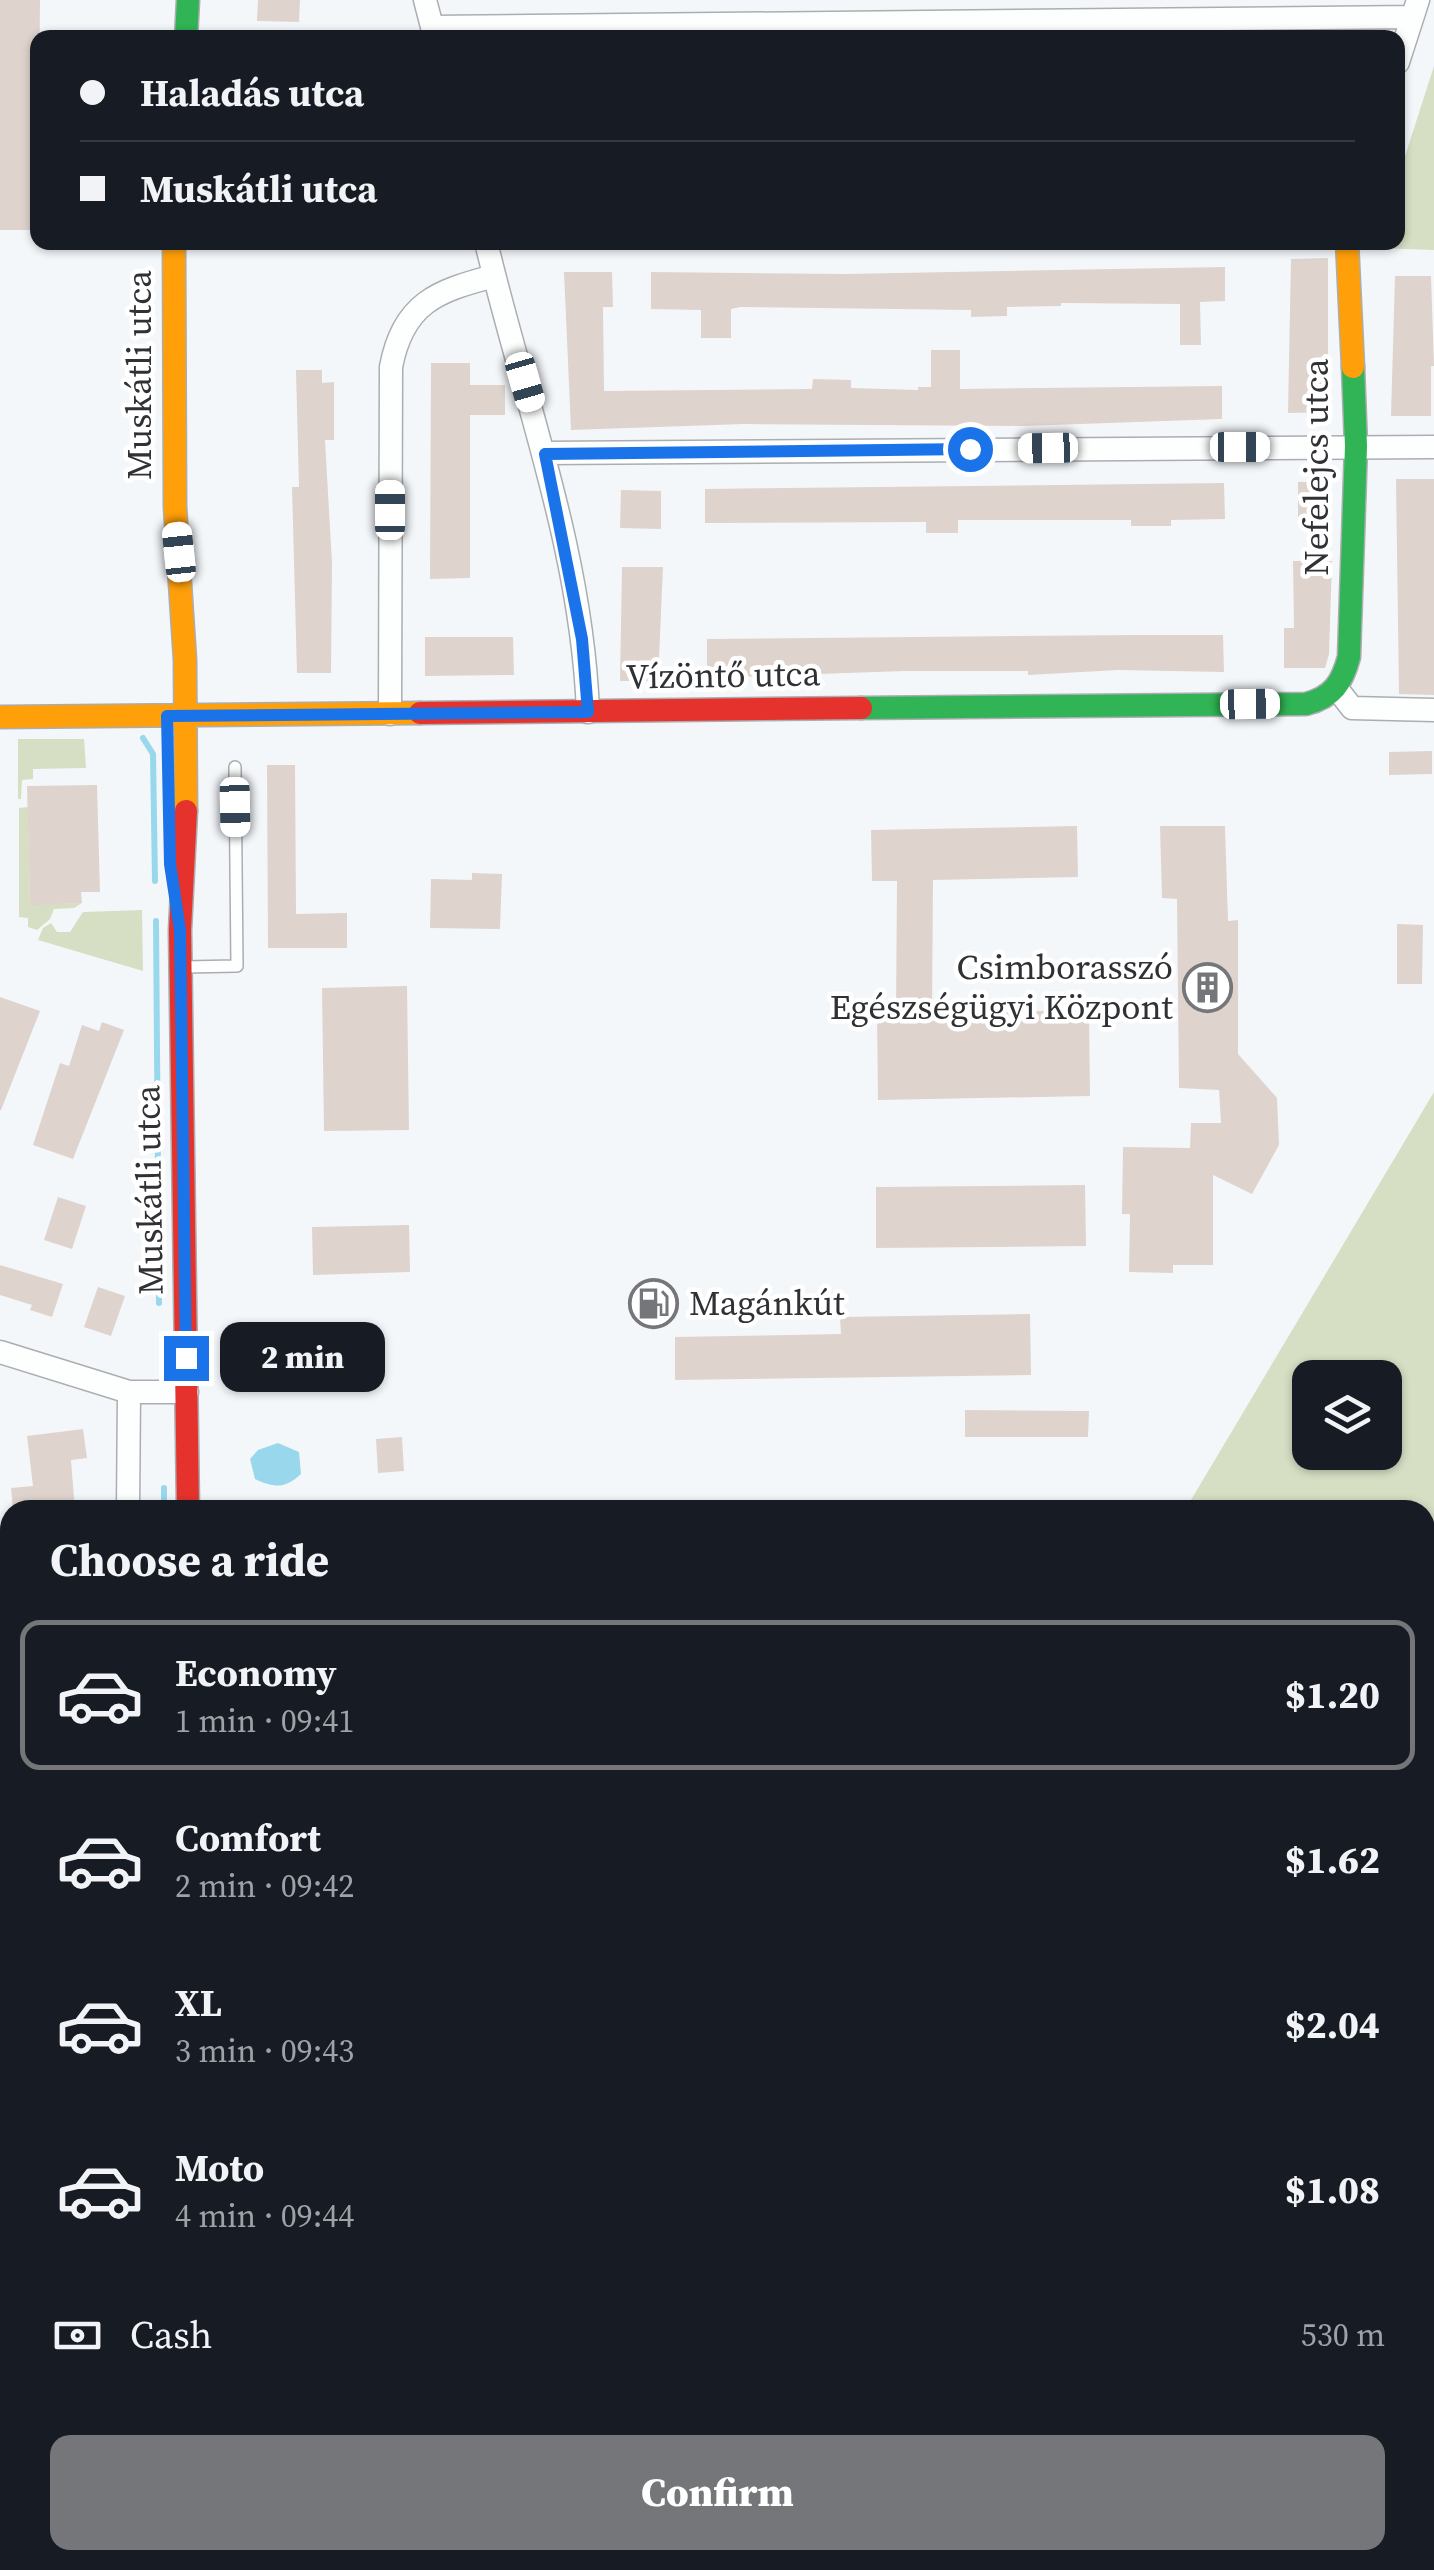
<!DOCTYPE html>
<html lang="en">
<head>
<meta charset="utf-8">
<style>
  :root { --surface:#171b24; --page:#20242c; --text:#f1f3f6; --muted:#9ea1a6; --line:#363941; --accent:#747679 }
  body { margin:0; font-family:"Source Serif 4",serif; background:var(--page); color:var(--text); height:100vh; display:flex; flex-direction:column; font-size:38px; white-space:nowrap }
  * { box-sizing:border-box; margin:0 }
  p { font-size:32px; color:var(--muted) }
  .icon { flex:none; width:55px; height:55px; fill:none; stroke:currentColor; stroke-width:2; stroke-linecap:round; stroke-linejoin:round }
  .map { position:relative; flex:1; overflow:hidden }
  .side { position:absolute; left:0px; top:1500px; width:1435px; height:1070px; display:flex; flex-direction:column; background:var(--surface); border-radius:30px 30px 0 0; box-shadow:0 2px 8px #0004 }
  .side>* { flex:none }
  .hud { position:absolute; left:30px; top:30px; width:1375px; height:220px; border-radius:20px; box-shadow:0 2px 8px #0004; display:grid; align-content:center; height:220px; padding:0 50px; background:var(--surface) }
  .controls { position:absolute; left:1292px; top:1360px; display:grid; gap:20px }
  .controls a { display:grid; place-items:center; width:110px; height:110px; border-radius:20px; background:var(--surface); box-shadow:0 2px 8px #0004; font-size:50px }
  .end { position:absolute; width:45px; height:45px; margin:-22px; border:12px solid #1a73e8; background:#fff; box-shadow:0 0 0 5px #fff }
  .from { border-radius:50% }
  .bubble { position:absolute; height:70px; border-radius:20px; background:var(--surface); box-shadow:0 2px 8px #0004; font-size:32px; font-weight:800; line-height:70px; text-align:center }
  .car { position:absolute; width:30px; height:60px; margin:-30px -15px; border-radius:12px; box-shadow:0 0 8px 2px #0007; background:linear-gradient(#fff 24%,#345 0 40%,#fff 0 76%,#345 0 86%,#fff 0) }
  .hud b { display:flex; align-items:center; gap:35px; height:95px; font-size:38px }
  .hud b+b { border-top:2px solid var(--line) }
  .hud i { width:25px; height:25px; background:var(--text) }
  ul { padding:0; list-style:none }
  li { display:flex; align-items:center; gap:30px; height:150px; margin:0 20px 15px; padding:0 30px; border:5px solid transparent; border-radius:20px }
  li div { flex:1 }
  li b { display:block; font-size:38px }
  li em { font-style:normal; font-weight:800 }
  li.on { border-color:var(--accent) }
  li>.icon { width:90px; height:90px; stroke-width:1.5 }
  h2 { padding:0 50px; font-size:45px; line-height:120px }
  .pay { display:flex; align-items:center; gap:25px; height:110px; padding:0 50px; font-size:38px }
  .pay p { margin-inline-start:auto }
  .button { display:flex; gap:20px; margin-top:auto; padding:20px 50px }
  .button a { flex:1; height:115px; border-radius:20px; background:var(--accent); color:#fff; font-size:40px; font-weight:800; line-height:115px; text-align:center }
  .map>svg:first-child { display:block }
</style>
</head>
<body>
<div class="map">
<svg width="1434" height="2570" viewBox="0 0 1434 2570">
  <rect width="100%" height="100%" fill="#f4f7fa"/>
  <path fill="#d6dfc4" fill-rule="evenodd" d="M1434,66V250L1374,248L1376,243L1398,242V178Z
    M18,739H84L86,768L33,769V779L22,780L21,799H18Z
    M28,807L30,904L82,903L74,908L54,909L50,919L37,930L28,927V918L19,917V808Z
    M142,910L143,971L38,940L43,928L51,923L57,932H70L83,912Z
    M1434,1092V2135L1425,2132V1510H1185ZM1310,1378H1385V1452H1310Z
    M10,1785V2495L0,2499V1787Z
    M632,2560H1101L1097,2570H627Z"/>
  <path fill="#99d8ec" d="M278,1443L299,1452L301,1474C285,1489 274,1488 255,1479L250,1459L258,1450Z"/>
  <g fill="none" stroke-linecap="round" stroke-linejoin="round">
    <path stroke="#99d8ec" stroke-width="6" d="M143,738L153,754L155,881
      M156,921L159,1303
      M164,1488V1510
      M0,1922L10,1924
      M1425,2039L1434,2042"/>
  </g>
  <path fill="#dfd3cd" d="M0,0H40L38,230H0Z
    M258,0H300L299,22L257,21Z
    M1328,258V412L1288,413L1291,259Z
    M1225,267V301L1200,302L1201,345H1180V304L1061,303V306L1007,307V316L971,317V310L740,307L731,309V338H701V310L651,309V272L845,274Z
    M564,272H612L613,307H603L604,391L812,389L813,379L851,380V388L918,390V387H931V350H960V389L1222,386V419L1024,426L743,424L571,430Z
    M1395,276H1431L1434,366H1431V416H1391Z
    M431,363H470V385H505V415H470V578L430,579Z
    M296,370H322V383L334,382V440H325L332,563L331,673H297L292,487H299Z
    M1396,479H1434V695L1399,694Z
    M1298,482H1331V521H1298Z
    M1224,483L1225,519L1171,520V526H1131V520H958V533H926V522L705,523V489Z
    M621,490L661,491V529L620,528Z
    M1293,561H1332L1329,654L1325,668H1284V628H1294Z
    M622,567H663L658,681H620Z
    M1136,635H1223L1224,672L1118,670L1028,675V671H904L707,678V639Z
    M425,637H513L514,675L425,676Z
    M1432,751V774L1389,775V752Z
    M267,765H295L296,914L347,913V948H268Z
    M97,785L100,892H81L82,903L30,905L27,786Z
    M1077,826L1078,877L933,880L932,1013L1089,1010L1090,1096L878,1100L877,1014L896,1013L897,881H872L871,830Z
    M1160,826H1225L1228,921L1238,920V1054L1277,1098L1279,1145L1252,1194L1213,1175V1265H1173V1273L1129,1272L1130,1214H1122L1123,1147L1190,1148L1191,1123H1221L1219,1090L1179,1088L1177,899L1162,898Z
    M472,873L502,874L500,929L430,928L431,879L472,880Z
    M1397,924L1423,925L1422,984H1397Z
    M407,986L409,1130L324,1131L322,988Z
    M0,997L40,1011L1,1110H0Z
    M102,1022L124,1030L73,1159L33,1145L60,1063L69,1066L82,1025L99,1031Z
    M1085,1185L1086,1246L876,1248V1187Z
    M58,1197L86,1206L72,1249L44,1240Z
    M409,1225L410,1272L313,1275L312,1227Z
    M0,1265L63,1284L52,1317L30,1310L32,1305L0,1295Z
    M98,1287L125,1296L111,1336L84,1327Z
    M1030,1314L1031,1375L675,1380V1337L841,1334L840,1317Z
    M965,1410L1089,1411L1088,1437H965Z
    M83,1429L87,1458L71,1460L75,1510H13L11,1488L33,1486L27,1436Z
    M402,1437L404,1471L378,1473L376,1439Z"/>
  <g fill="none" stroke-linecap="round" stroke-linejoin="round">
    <defs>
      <path id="lane" d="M184,967L237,966L235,767"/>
      <path id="street" d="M425,0L435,38
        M432,27L1412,17
        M1398,62L1418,0
        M486,242C523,398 582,550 588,712
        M545,453L1434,447
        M1338,690L1352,708L1434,710
        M390,714L391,367C403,303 437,291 494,276
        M0,1352L129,1392H187
        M128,1510L129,1392"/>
      <path id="fast" d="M186,38L188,0
        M861,708L1306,704C1333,697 1342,683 1349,657L1356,446L1353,367"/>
      <path id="slow" d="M174,242L175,507L185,660L186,811
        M1347,242L1353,367
        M0,717L420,713
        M202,2560V2570"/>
      <path id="jam" d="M420,713L861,708
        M186,811L180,930L188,1510"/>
    </defs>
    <use href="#lane" stroke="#abadb0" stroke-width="14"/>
    <use href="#street" stroke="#abadb0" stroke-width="25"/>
    <use href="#fast" stroke="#abadb0" stroke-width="25"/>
    <use href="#slow" stroke="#abadb0" stroke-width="25"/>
    <use href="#jam" stroke="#abadb0" stroke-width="25"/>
    <use href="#lane" stroke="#fdfefe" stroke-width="11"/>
    <use href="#street" stroke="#fdfefe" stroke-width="22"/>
    <use href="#fast" stroke="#30b455" stroke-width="22"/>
    <use href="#slow" stroke="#ff9f0a" stroke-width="22"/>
    <use href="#jam" stroke="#e5322d" stroke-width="22"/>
  </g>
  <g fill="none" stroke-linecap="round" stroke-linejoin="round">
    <path stroke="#1a73e8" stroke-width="12" d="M186,1358L180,930L170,864L167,716L588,712L582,639L545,454L970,449"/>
  </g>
  <defs>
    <symbol id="building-ring" viewBox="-11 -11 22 22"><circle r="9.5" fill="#fff" stroke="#747679" stroke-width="1.5"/><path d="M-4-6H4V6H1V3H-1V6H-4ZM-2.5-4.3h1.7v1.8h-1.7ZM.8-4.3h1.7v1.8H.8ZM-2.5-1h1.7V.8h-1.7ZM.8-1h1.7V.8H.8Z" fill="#747679"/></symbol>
    <symbol id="fuel-ring" viewBox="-11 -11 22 22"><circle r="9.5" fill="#fff" stroke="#747679" stroke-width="1.5"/><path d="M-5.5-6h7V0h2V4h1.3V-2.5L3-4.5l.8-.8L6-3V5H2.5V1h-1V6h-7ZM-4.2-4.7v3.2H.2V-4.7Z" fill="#747679"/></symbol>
  </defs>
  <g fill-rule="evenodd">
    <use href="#building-ring" x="1180" y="960" width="55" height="55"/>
    <use href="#fuel-ring" x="626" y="1276" width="55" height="55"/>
  </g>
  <g text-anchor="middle" stroke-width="9" stroke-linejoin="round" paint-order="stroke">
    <g font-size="35" fill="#2f3134" stroke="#fff">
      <text transform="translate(139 375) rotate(-90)" y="12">Muskátli utca</text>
      <text transform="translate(1316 467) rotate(-90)" y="12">Nefelejcs utca</text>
      <text transform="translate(723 675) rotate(-1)" y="12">Vízöntő utca</text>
      <text transform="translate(149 1190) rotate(-91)" y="12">Muskátli utca</text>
    </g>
    <g font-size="35" fill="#2f3134" stroke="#fff" text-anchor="end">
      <text x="1173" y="979">Csimborasszó<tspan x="1173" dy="40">Egészségügyi Központ</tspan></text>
      <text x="689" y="1315" text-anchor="start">Magánkút</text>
    </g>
  </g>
</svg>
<div class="controls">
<a><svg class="icon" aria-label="layers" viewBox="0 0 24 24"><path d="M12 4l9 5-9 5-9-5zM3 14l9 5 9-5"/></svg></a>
</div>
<i class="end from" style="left:970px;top:449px"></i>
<i class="end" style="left:186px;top:1358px"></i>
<div class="bubble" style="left:220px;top:1322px;width:165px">2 min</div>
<i class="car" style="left:525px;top:382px;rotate:164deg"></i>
<i class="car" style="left:1240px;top:447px;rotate:90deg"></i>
<i class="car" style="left:1048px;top:448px;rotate:269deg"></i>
<i class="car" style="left:390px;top:510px;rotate:0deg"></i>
<i class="car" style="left:179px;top:552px;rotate:354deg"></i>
<i class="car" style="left:1250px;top:704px;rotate:89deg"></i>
<i class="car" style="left:235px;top:807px;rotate:179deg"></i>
<div class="hud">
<b><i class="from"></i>Haladás utca</b>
<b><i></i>Muskátli utca</b>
</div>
<section class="side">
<h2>Choose a ride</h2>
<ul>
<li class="on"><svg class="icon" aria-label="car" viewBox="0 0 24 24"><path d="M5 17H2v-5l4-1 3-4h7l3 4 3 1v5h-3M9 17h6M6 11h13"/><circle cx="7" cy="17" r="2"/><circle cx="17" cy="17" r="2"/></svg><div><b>Economy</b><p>1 min · 09:41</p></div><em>$1.20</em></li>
<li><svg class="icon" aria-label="car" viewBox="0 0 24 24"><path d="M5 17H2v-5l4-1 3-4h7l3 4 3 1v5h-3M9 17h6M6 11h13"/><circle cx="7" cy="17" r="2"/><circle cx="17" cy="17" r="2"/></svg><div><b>Comfort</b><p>2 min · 09:42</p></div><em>$1.62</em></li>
<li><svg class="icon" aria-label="car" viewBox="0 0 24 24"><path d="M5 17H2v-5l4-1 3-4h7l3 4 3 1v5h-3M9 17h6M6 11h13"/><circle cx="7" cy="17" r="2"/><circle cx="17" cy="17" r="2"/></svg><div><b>XL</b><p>3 min · 09:43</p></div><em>$2.04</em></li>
<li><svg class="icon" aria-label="car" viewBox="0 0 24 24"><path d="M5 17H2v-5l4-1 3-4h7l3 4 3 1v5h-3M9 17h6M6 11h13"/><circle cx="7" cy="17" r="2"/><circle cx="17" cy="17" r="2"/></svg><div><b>Moto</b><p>4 min · 09:44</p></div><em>$1.08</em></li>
</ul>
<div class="pay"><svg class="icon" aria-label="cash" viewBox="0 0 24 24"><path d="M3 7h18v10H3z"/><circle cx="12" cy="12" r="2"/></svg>Cash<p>530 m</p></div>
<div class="button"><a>Confirm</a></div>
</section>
</div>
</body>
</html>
